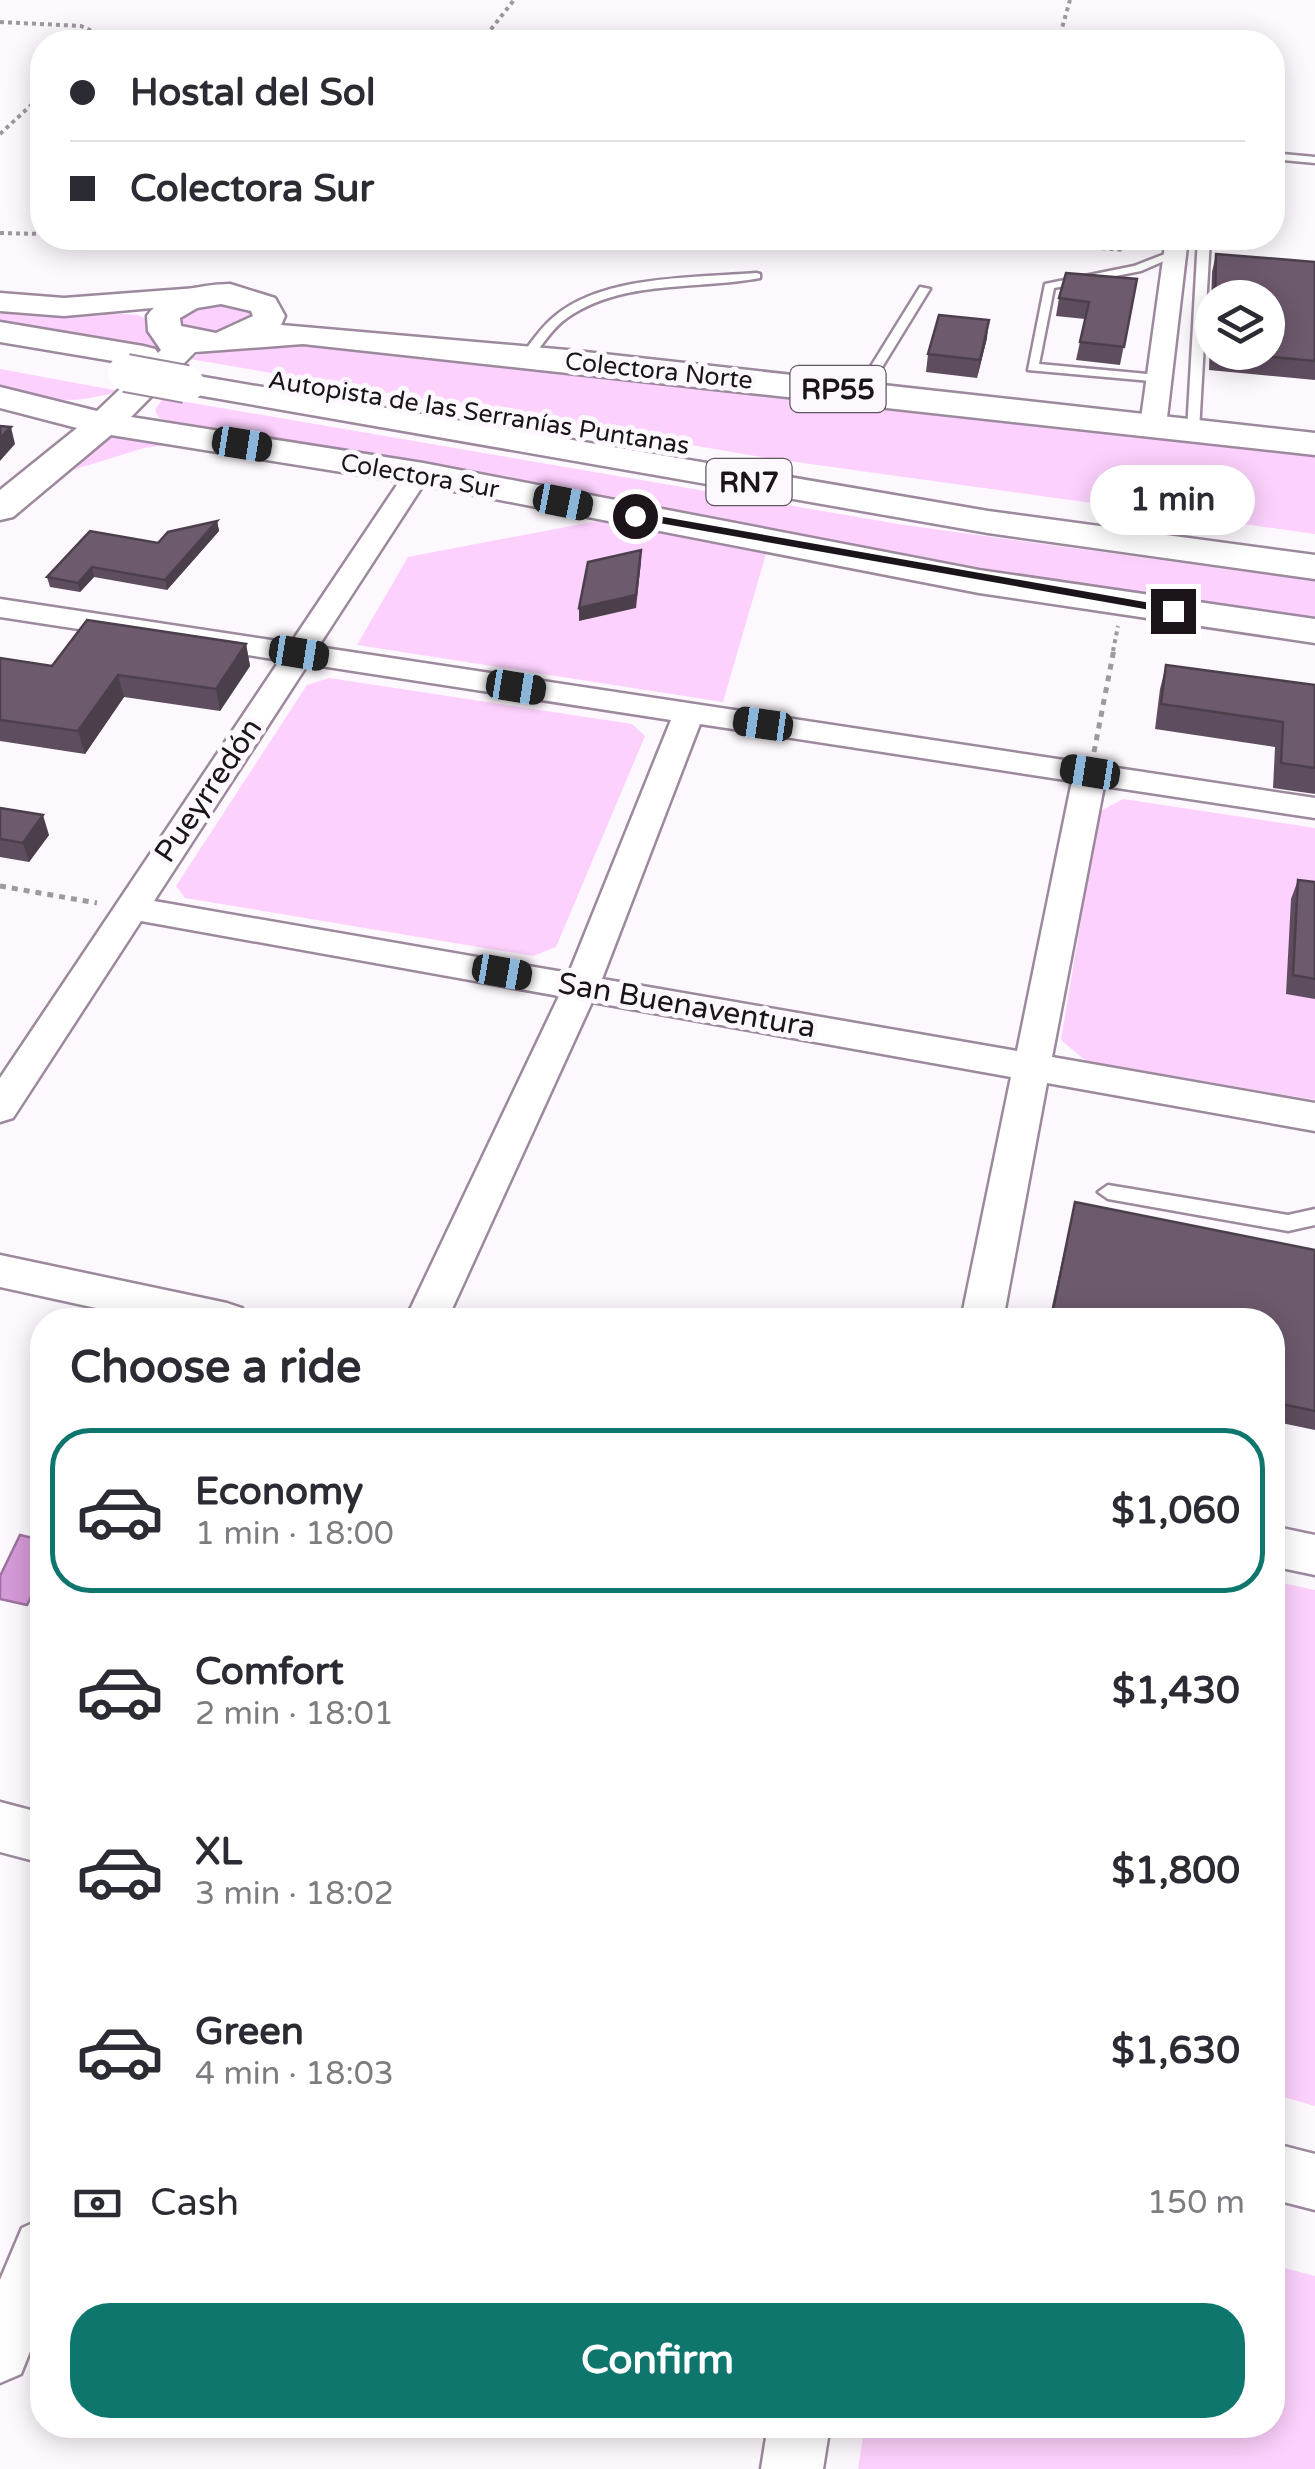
<!DOCTYPE html>
<html lang="en">
<head>
<meta charset="utf-8">
<style>
  :root { --surface:#fff; --page:#f7f7f7; --text:#2b2b33; --muted:#7c7c81; --line:#e1e1e2; --accent:#0f766e }
  body { margin:0; font-family:"Varela Round",sans-serif; background:var(--page); color:var(--text); height:100vh; display:flex; flex-direction:column; font-size:38px; white-space:nowrap }
  * { box-sizing:border-box; margin:0 }
  p { font-size:32px; color:var(--muted) }
  .icon { flex:none; width:55px; height:55px; fill:none; stroke:currentColor; stroke-width:2; stroke-linecap:round; stroke-linejoin:round }
  .map { position:relative; flex:1; overflow:hidden }
  .drawer { position:absolute; left:30px; top:1308px; width:1255px; height:1130px; display:flex; flex-direction:column; background:var(--surface); border-radius:40px; box-shadow:0 5px 25px #0003 }
  .drawer>* { flex:none }
  .hud { position:absolute; left:30px; top:30px; width:1255px; height:220px; border-radius:40px; box-shadow:0 5px 25px #0003; display:grid; align-content:center; height:220px; padding:0 40px; background:var(--surface) }
  .tools { position:absolute; left:1195px; top:280px; display:grid; gap:20px }
  .tools a { display:grid; place-items:center; width:90px; height:90px; border-radius:50%; background:var(--surface); box-shadow:0 5px 25px #0003; font-size:50px }
  .end { position:absolute; width:45px; height:45px; margin:-22px; border:12px solid #1b141b; background:#fff; box-shadow:0 0 0 5px #fff }
  .from { border-radius:50% }
  .bubble { position:absolute; height:70px; border-radius:35px; background:var(--surface); box-shadow:0 5px 25px #0003; font-size:32px; font-weight:700; line-height:70px; text-align:center }
  .car { position:absolute; width:30px; height:60px; margin:-30px -15px; border-radius:12px; box-shadow:0 0 8px 2px #0007; background:linear-gradient(#222 24%,#8ab4d8 0 40%,#222 0 76%,#8ab4d8 0 86%,#222 0) }
  .hud b { display:flex; align-items:center; gap:35px; height:95px; font-size:38px }
  .hud b+b { border-top:2px solid var(--line) }
  .hud i { width:25px; height:25px; background:var(--text) }
  ul { padding:0; list-style:none }
  li { display:flex; align-items:center; gap:30px; height:165px; margin:0 20px 15px; padding:0 20px; border:5px solid transparent; border-radius:40px }
  li div { flex:1 }
  li b { display:block; font-size:38px }
  li em { font-style:normal; font-weight:700 }
  li.active { border-color:var(--accent) }
  li>.icon { width:90px; height:90px; stroke-width:1.5 }
  h2 { padding:0 40px; font-size:45px; line-height:120px }
  .pay { display:flex; align-items:center; gap:25px; height:110px; padding:0 40px; font-size:38px }
  .pay p { margin-inline-start:auto }
  .cta { display:flex; gap:20px; margin-top:auto; padding:20px 40px }
  .cta a { flex:1; height:115px; border-radius:40px; background:var(--accent); color:#fff; font-size:40px; font-weight:700; line-height:115px; text-align:center }
  .map>svg:first-child { display:block }
</style>
</head>
<body>
<div class="map">
<svg width="1315" height="2469" viewBox="0 0 1315 2469">
  <rect width="100%" height="100%" fill="#fdf8fd"/>
  <path fill="#fcd1fd" d="M243,300L259,317L235,334L184,333L174,316L179,310Z
    M0,305L138,315L151,321L164,347L159,354L0,326Z
    M270,338L1315,451V534L767,458L190,359L211,348Z
    M0,369L119,391C75,405 43,401 0,390Z
    M163,398L904,525L1315,581V618L1044,579L228,430L192,428L159,418L155,410Z
    M110,431L195,441L144,448L66,472Z
    M608,519L768,547L723,702L357,645L408,557Z
    M329,678L632,724L645,736L556,947L533,956L185,898L176,886L307,685Z
    M1123,799L1315,828V1100L1086,1061L1061,1040L1099,812Z
    M1273,1581L1315,1590V2106L1273,2094Z
    M1273,2265L1315,2276V2469H858L865,2425H1272Z"/>
  <path fill="#d59ad8" stroke="#9d729f" stroke-width="2.5" d="M20,1535L42,1540V1574L27,1605L0,1599V1576Z"/>
  <g fill="none" stroke-linecap="round" stroke-linejoin="round">
    <defs>
      <path id="service" d="M1272,153L1315,157V163L1272,159Z
        M1198,238H1210L1199,431L1193,435L1187,431Z
        M1170,252L1180,254L1141,271L1054,288L1039,364L1158,375L1164,379L1162,382L1028,370L1045,284L1134,266Z
        M756,273L760,274V278C697,290 623,279 567,318C552,328 542,346 530,360L520,357C531,343 541,327 555,316C604,275 695,278 756,273Z
        M920,287L930,289L865,395H857L855,392Z
        M1108,1185L1288,1215L1315,1209V1225L1288,1231L1108,1199L1098,1192Z"/>
      <path id="minor" d="M1166,238H1188L1166,426L1153,434L1140,426Z
        M418,465L431,473L318,647L1315,798V818L1104,786L1052,1057L1315,1103V1131L1047,1083L1003,1320H961L1011,1077L592,1002L447,1320H405L559,996L141,921L13,1118L0,1122V1078L280,660L0,617V599L291,643L409,467ZM308,664L671,720L569,973L154,901ZM700,724L1072,781L1017,1051L602,979Z
        M0,1255L227,1303L242,1308L248,1320H151L0,1287Z
        M1272,1526L1315,1535V1575L1272,1566Z
        M0,1802L42,1813V1863L0,1852Z
        M1272,2143L1315,2154V2210L1272,2199Z
        M42,2219V2321L21,2374L0,2383V2280L22,2228Z
        M768,2425H830L823,2469H761Z"/>
      <path id="tertiary" d="M197,288L207,291L212,297L207,303L64,316L0,311V293L64,298Z"/>
      <path id="primary" d="M230,284L275,298L285,316L281,325L567,350L1315,433V455L303,344L195,352L131,417L423,463L979,570L1315,619V643L979,593L423,485L111,435L13,517L0,520V490L77,428L0,408V387L97,411L161,350L148,331L147,316C165,290 200,285 230,284ZM221,304L251,311L253,316L216,333L181,326L180,318L197,308Z"/>
      <path id="trunk" d="M0,322L143,346L155,349L160,356L155,363L143,366L0,342Z
        M186,374L988,511L1315,555V579L988,533L174,391L169,384L174,377Z"/>
    </defs>
    <use href="#service" stroke="#9c899d" stroke-width="5"/>
    <use href="#minor" stroke="#9c899d" stroke-width="5"/>
    <use href="#tertiary" stroke="#9c899d" stroke-width="5"/>
    <use href="#primary" stroke="#9c899d" stroke-width="5"/>
    <use href="#trunk" stroke="#9c899d" stroke-width="5"/>
    <path stroke="#9f999f" stroke-width="4" stroke-dasharray="4 4" stroke-linecap="butt" d="M0,22L81,26L105,37L99,42
      M481,42L514,0
      M1058,42L1070,0
      M0,134L42,95
      M0,233L42,234
      M128,238H203
      M982,238L1123,250
      M1113,651L1118,626"/>
    <path stroke="#9f999f" stroke-width="5" stroke-dasharray="6 6" stroke-linecap="butt" d="M1094,752L1114,649
      M0,886L97,903"/>
    <use href="#service" fill="#fff" fill-rule="evenodd"/>
    <use href="#minor" fill="#fff" fill-rule="evenodd"/>
    <use href="#tertiary" fill="#fff" fill-rule="evenodd"/>
    <use href="#primary" fill="#fff" fill-rule="evenodd"/>
    <use href="#trunk" fill="#fff" fill-rule="evenodd"/>
    <defs>
      <path id="trunk-bridge" d="M126,373L186,384"/>
    </defs>
    <use href="#trunk-bridge" stroke="#9c899d" stroke-width="40" stroke-linecap="butt"/>
    <use href="#trunk-bridge" stroke="#fff" stroke-width="36"/>
  </g>
  <path fill="#5e4d5e" fill-rule="evenodd" d="M1216,254L1315,262V380L1209,370L1212,272ZM1212,298H1268L1212,352Z
    M1137,279L1120,365L1076,360L1085,319L1056,316L1059,298Z
    M987,338L977,378L926,372L928,354Z
    M217,521L219,531L167,590L94,577L80,592L50,587L47,577L158,543Z
    M246,644L250,666L220,711L124,697L85,754L0,741V658L52,666Z
    M1166,665L1315,685V794L1273,788L1275,747L1155,729L1160,689Z
    M0,808L49,835L29,862L0,857Z
    M1298,880L1315,882V999L1286,994L1291,899Z
    M1075,1202L1315,1250V1430L1272,1421V1320H1049Z"/>
  <path fill="#4c3f4c" d="M989,320L987,338L977,378L980,360Z
    M11,427L15,444L0,461V438Z
    M217,521L219,531L167,590L165,580Z
    M641,550V562L636,608L579,621V608Z
    M92,567L94,577L80,592L78,583Z
    M246,644L250,666L220,711L216,689Z
    M118,675L124,697L85,754L78,731Z
    M43,815L49,835L29,862L23,843Z"/>
  <path fill="#6d5a6d" stroke="#4c3f4c" stroke-width="2.5" d="M1216,254L1315,262V361L1218,352H1268V298H1215Z
    M1066,273L1137,279L1124,347L1080,342L1089,302L1059,298Z
    M939,315L989,320L980,360L928,354Z
    M0,426L11,427L0,438Z
    M217,521L165,580L92,567L78,583L47,577L90,531L158,543L168,532Z
    M641,550L636,595L579,608L588,562Z
    M87,620L246,644L216,689L118,675L78,731L0,720V658L52,666Z
    M1166,665L1315,685V768L1281,763L1283,722L1161,704Z
    M0,808L43,815L23,843L0,839Z
    M1298,880L1315,882V979L1293,975Z
    M1075,1202L1315,1250V1411L1272,1402V1320H1051Z"/>
  <path fill="#1b141b" d="M635,512L1173,607L1179,611L1173,614L631,518Z"/>
  <g text-anchor="middle" stroke-width="10" stroke-linejoin="round" paint-order="stroke">
    <g font-size="25" fill="#1b141b" stroke="#fdf8fd">
      <text transform="translate(659 370) rotate(6)" y="9">Colectora Norte</text>
      <text transform="translate(479 412) rotate(9)" y="9">Autopista de las Serranías Puntanas</text>
      <text transform="translate(420 475) rotate(10)" y="9">Colectora Sur</text>
    </g>
    <g fill="#fdf8fd" stroke="#5f585f" stroke-width="2.5">
      <rect x="790.5" y="366" width="95" height="46" rx="8"/>
      <rect x="706.5" y="459" width="85" height="46" rx="8"/>
    </g>
    <g font-size="28" font-weight="bold" fill="#1b141b">
      <text x="838" y="399">RP55</text>
      <text x="749" y="492">RN7</text>
    </g>
    <g font-size="30" fill="#1b141b" stroke="#fdf8fd">
      <text transform="translate(208 790) rotate(-56)" y="10">Pueyrredón</text>
      <text transform="translate(687 1005) rotate(10)" y="10">San Buenaventura</text>
    </g>
  </g>
</svg>
<div class="tools">
<a><svg class="icon" aria-label="layers" viewBox="0 0 24 24"><path d="M12 4l9 5-9 5-9-5zM3 14l9 5 9-5"/></svg></a>
</div>
<i class="end from" style="left:635px;top:516px"></i>
<i class="end" style="left:1173px;top:611px"></i>
<div class="bubble" style="left:1090px;top:465px;width:165px">1 min</div>
<i class="car" style="left:242px;top:444px;rotate:99deg"></i>
<i class="car" style="left:563px;top:502px;rotate:101deg"></i>
<i class="car" style="left:299px;top:653px;rotate:99deg"></i>
<i class="car" style="left:516px;top:687px;rotate:99deg"></i>
<i class="car" style="left:763px;top:724px;rotate:278deg"></i>
<i class="car" style="left:1090px;top:772px;rotate:279deg"></i>
<i class="car" style="left:502px;top:972px;rotate:100deg"></i>
<div class="hud">
<b><i class="from"></i>Hostal del Sol</b>
<b><i></i>Colectora Sur</b>
</div>
<section class="drawer">
<h2>Choose a ride</h2>
<ul>
<li class="active"><svg class="icon" aria-label="car" viewBox="0 0 24 24"><path d="M5 17H2v-5l4-1 3-4h7l3 4 3 1v5h-3M9 17h6M6 11h13"/><circle cx="7" cy="17" r="2"/><circle cx="17" cy="17" r="2"/></svg><div><b>Economy</b><p>1 min · 18:00</p></div><em>$1,060</em></li>
<li><svg class="icon" aria-label="car" viewBox="0 0 24 24"><path d="M5 17H2v-5l4-1 3-4h7l3 4 3 1v5h-3M9 17h6M6 11h13"/><circle cx="7" cy="17" r="2"/><circle cx="17" cy="17" r="2"/></svg><div><b>Comfort</b><p>2 min · 18:01</p></div><em>$1,430</em></li>
<li><svg class="icon" aria-label="car" viewBox="0 0 24 24"><path d="M5 17H2v-5l4-1 3-4h7l3 4 3 1v5h-3M9 17h6M6 11h13"/><circle cx="7" cy="17" r="2"/><circle cx="17" cy="17" r="2"/></svg><div><b>XL</b><p>3 min · 18:02</p></div><em>$1,800</em></li>
<li><svg class="icon" aria-label="car" viewBox="0 0 24 24"><path d="M5 17H2v-5l4-1 3-4h7l3 4 3 1v5h-3M9 17h6M6 11h13"/><circle cx="7" cy="17" r="2"/><circle cx="17" cy="17" r="2"/></svg><div><b>Green</b><p>4 min · 18:03</p></div><em>$1,630</em></li>
</ul>
<div class="pay"><svg class="icon" aria-label="cash" viewBox="0 0 24 24"><path d="M3 7h18v10H3z"/><circle cx="12" cy="12" r="2"/></svg>Cash<p>150 m</p></div>
<div class="cta"><a>Confirm</a></div>
</section>
</div>
</body>
</html>
